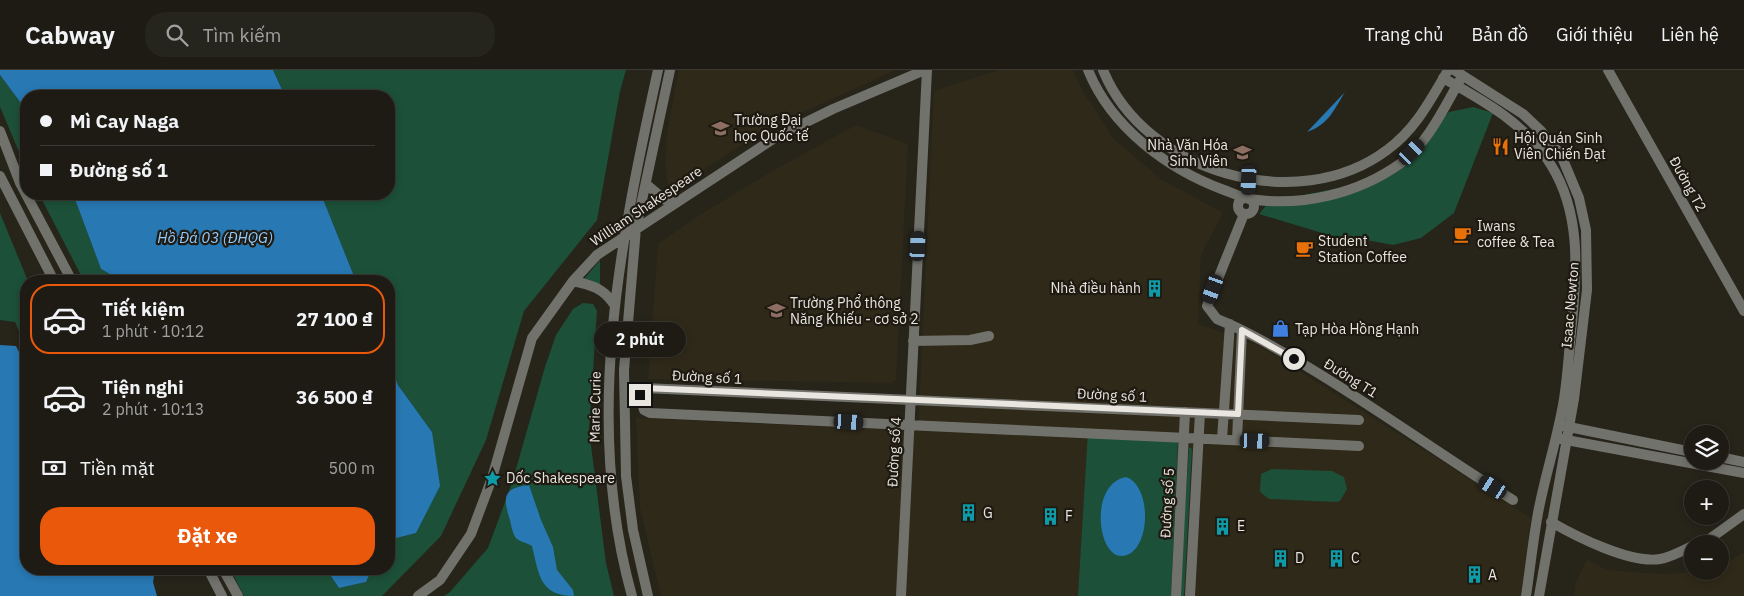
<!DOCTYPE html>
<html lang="vi">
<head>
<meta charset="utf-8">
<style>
  :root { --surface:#1d1b14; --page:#25241d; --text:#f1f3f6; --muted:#a0a1a0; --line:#3b3934; --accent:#ea580c }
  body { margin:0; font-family:"IBM Plex Sans",sans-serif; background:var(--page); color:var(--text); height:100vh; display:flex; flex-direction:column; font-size:19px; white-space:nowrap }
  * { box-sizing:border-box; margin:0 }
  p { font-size:16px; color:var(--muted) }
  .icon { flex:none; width:28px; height:28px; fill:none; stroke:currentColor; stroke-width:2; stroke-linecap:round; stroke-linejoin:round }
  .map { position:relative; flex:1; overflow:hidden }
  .drawer { position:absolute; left:20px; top:205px; width:375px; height:300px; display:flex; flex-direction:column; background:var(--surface); border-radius:20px; box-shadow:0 2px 8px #0003,0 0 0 1px var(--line) }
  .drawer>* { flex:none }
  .banner { position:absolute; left:20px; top:20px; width:375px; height:110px; border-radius:20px; box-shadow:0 2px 8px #0003,0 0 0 1px var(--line); display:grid; align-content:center; height:110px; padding:0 20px; background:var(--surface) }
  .fabs { position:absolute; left:1684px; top:355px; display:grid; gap:10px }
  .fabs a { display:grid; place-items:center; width:45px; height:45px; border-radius:50%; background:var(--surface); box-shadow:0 2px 8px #0003,0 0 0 1px var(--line); font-size:25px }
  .end { position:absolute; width:22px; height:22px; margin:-11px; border:6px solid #e9e6e0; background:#111; box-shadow:0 0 0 2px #111 }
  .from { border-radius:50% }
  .bubble { position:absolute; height:35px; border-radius:18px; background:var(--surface); box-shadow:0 2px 8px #0003,0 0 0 1px var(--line); font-size:16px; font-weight:800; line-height:35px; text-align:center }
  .car { position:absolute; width:15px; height:30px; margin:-15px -8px; border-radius:6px; box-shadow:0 0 4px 1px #0007; background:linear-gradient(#222 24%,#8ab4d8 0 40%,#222 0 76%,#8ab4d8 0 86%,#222 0) }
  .banner b { display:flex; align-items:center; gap:18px; height:48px; font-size:19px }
  .banner b+b { border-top:1px solid var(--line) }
  .banner i { width:12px; height:12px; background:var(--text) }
  ul { padding:9px 0 0; list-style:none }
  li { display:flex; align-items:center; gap:15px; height:70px; margin:0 10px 8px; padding:0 10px; border:2px solid transparent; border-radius:20px }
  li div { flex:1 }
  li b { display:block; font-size:19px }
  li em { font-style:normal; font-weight:800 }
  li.active { border-color:var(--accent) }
  li>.icon { width:45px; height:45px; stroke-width:1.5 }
  .pay { display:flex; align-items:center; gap:12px; height:55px; padding:0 20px; font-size:19px }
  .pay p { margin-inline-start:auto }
  .button { display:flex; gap:10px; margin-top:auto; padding:10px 20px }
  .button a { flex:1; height:58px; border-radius:20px; background:var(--accent); color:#fff; font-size:20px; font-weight:800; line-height:58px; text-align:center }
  header { display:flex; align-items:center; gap:30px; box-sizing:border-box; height:70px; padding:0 25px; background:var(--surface); border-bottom:1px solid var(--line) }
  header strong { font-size:24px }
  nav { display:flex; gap:28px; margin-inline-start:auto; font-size:18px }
  .search { width:350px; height:45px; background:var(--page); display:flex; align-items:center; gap:12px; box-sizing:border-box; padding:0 18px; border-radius:20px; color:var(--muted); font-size:19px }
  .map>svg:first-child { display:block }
</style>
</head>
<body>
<header>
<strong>Cabway</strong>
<div class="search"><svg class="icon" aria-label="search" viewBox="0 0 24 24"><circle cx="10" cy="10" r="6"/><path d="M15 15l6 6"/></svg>Tìm kiếm</div>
<nav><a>Trang chủ</a><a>Bản đồ</a><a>Giới thiệu</a><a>Liên hệ</a></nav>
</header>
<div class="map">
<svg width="1744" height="526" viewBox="0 0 1744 526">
  <rect width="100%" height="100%" fill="#27241a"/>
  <path fill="#2f2919" d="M679,0H895L782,52L738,77L674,119L668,115L665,93L667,63Z
    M999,0H1073L1081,18L1113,68L1161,109L1223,143L1201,185L1198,254L1260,276L1531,448L1521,526H661L640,438L636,348L918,361L934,21Z
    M856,55L908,74L896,309L892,313L648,309L658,174L692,150L762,107Z
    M1744,482V526H1574L1576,512L1587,489L1606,500L1660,504L1720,501V497Z"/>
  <path fill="#1c5039" d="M273,0H626L620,21L597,150L524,241L486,370L441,466L382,526H244L230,499H326L339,518L366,512L372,499H389V470L416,463L432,362L398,315L389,292V211H356L321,124H389V26H285Z
    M0,5L26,40V98L0,37Z
    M1473,37L1493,43L1454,143L1421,168L1393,175L1366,170L1342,169L1259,144L1269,132L1363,113L1403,88L1449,42Z
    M39,124H73L101,199L122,211H84Z
    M0,143L28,211L26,276L15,252L0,250Z
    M600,190V220L579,215Z
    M583,233L593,234L597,241L589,360L606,493L614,526H444L450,522L488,478L512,413L545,297L556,265L573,239Z
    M1088,361L1178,369L1171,526H1078Z
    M1189,377L1192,379L1184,526H1179Z
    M1272,399L1332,401L1344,407L1347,419L1340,431L1336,432L1269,429L1260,422L1261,404Z"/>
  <path fill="#2878b3" d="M0,0H273L285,26H26V40L0,5Z
    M1345,22C1334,40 1328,55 1307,62Z
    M73,124H321L356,211H122L101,199Z
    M0,275L16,276L26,296V499H155L153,512L157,526H0Z
    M389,292L398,315L432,362L440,416L416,463L389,470Z
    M1126,407C1153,416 1151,484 1122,486C1097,487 1089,414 1126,407Z
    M529,415L541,450L553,477L557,500L573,520L574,526C540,526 539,505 532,476C527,473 521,472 517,469C513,466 511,455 510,450C503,428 502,418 529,415Z
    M326,499H372L366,512L339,518Z"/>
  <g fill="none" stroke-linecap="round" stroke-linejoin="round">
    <path stroke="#72726c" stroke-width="10" d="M1608,0L1744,241
      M1238 136a8 8 0 1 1 16 0a8 8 0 1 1-16 0Z
      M1244,144L1207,236L1217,249C1249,262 1279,280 1308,297C1378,339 1444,387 1513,430
      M913,271L970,270L989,266
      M1222,369L1230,254
      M1237,370L1242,260
      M1359,376L650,343L644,340L640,325L644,318L1359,350
      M1551,452C1577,467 1631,494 1660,489C1671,487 1682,481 1692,476
      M1699,474L1708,470L1744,444
      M901,526L927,0
      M1176,526L1185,342
      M1190,526L1200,343"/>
    <path stroke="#72726c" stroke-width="10" d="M1088,0C1111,57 1167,99 1224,120C1232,123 1241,127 1249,129C1302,137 1358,124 1401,93C1428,73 1444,38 1460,10
      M1103,0C1145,103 1298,147 1387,80C1415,60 1430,31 1447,2
      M1454,0L1523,44L1541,61L1561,85L1579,128L1586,160L1587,220L1574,329L1539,526
      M1443,8C1484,31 1526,54 1551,95C1581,143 1577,200 1572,253C1569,278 1568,304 1564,329C1558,367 1545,405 1538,443C1533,471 1530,499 1526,526
      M0,61L20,113L72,211
      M0,106L54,211
      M646,114L665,130L676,133
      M573,211C591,215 603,218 613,233
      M1564,356L1692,382
      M1561,369L1744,403
      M1720,387L1744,392
      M208,499L222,526
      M223,499L238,526
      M418,526L440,510L471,464L492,408L532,268L573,211L597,185L776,67L833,39L925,0
      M632,526C583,352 620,172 658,0
      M648,526L633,460L626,406L624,300L636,158L670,0"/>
  </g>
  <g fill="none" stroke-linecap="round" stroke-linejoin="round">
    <path stroke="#e9e6e0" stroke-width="6" d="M640,325L644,318L1238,344L1242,260L1294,289"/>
  </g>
  <defs>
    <symbol id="university-bare" viewBox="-9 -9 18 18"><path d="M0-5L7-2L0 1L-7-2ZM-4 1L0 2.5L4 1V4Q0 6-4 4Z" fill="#8d6e63" stroke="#1e1a11" stroke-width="2.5" paint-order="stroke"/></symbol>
    <symbol id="restaurant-bare" viewBox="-9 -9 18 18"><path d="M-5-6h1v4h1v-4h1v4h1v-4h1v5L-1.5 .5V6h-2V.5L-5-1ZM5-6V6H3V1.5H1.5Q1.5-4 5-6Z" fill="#e8710a" stroke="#1e1a11" stroke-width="2.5" paint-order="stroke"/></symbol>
    <symbol id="cafe-bare" viewBox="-9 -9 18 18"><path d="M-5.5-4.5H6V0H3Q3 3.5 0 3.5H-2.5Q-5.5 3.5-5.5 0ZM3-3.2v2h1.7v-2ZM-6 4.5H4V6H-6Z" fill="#e8710a" stroke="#1e1a11" stroke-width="2.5" paint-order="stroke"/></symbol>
    <symbol id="building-bare" viewBox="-9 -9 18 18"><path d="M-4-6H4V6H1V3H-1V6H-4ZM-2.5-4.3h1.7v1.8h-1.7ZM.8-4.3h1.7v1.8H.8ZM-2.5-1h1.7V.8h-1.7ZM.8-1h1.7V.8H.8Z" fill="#0f9aa8" stroke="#1e1a11" stroke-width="2.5" paint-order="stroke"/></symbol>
    <symbol id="school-bare" viewBox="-9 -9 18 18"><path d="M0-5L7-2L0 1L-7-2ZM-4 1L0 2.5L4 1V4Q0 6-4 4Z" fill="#8d6e63" stroke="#1e1a11" stroke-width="2.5" paint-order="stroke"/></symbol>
    <symbol id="shop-bare" viewBox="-9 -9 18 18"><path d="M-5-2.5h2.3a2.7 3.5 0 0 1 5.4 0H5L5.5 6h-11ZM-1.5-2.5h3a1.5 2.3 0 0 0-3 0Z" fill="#3f7fe0" stroke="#1e1a11" stroke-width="2.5" paint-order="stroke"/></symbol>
    <symbol id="sight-bare" viewBox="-9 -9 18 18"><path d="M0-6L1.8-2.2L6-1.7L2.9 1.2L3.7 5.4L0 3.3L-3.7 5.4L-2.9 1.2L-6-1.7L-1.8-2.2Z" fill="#0f9aa8" stroke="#1e1a11" stroke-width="2.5" paint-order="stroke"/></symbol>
  </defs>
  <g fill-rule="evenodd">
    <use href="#university-bare" x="708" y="46" width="25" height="25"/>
    <use href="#restaurant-bare" x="1488" y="64" width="25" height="25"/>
    <use href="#university-bare" x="1230" y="70" width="25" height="25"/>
    <use href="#cafe-bare" x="1450" y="152" width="25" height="25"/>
    <use href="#cafe-bare" x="1292" y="166" width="25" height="25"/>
    <use href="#building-bare" x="1142" y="206" width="25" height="25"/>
    <use href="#school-bare" x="764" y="228" width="25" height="25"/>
    <use href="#shop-bare" x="1268" y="246" width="25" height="25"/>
    <use href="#sight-bare" x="480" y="396" width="25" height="25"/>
    <use href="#building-bare" x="956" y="430" width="25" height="25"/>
    <use href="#building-bare" x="1038" y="434" width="25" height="25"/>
    <use href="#building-bare" x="1210" y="444" width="25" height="25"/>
    <use href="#building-bare" x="1268" y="476" width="25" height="25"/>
    <use href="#building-bare" x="1324" y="476" width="25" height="25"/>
    <use href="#building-bare" x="1462" y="492" width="25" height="25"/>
  </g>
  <g text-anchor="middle" stroke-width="4.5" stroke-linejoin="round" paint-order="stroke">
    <g font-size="14" fill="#e9e6e0" stroke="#1e1a11" text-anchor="start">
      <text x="734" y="55">Trường Đại<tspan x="734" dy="16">học Quốc tế</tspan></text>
      <text x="1514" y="73">Hội Quán Sinh<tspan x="1514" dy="16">Viên Chiến Đạt</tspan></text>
      <text x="1228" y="80" text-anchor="end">Nhà Văn Hóa<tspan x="1228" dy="16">Sinh Viên</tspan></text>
      <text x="1477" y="161">Iwans<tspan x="1477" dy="16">coffee &amp; Tea</tspan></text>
      <text x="1318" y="176">Student<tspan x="1318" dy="16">Station Coffee</tspan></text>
      <text x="1141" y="223" text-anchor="end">Nhà điều hành</text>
      <text x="790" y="238">Trường Phổ thông<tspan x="790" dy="16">Năng Khiếu - cơ sở 2</tspan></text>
      <text x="1295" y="264">Tạp Hòa Hồng Hạnh</text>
      <text x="506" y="413">Dốc Shakespeare</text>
      <text x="983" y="448">G</text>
      <text x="1065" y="451">F</text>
      <text x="1237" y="461">E</text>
      <text x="1295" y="493">D</text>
      <text x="1351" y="493">C</text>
      <text x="1488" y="510">A</text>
    </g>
    <g font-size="14" fill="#e9e6e0" stroke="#1e1a11">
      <text transform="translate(1688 114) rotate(61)" y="5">Đường T2</text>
      <text transform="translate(646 136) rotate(-34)" y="5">William Shakespeare</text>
      <text transform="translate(1570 235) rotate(-85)" y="5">Isaac Newton</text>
      <text transform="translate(707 307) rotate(3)" y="5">Đường số 1</text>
      <text transform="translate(1351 308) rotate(32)" y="5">Đường T1</text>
      <text transform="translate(1112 325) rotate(3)" y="5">Đường số 1</text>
      <text transform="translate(595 337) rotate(-89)" y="5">Marie Curie</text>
      <text transform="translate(894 382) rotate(-87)" y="5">Đường số 4</text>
      <text transform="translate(1167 433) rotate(-87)" y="5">Đường số 5</text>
    </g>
    <g font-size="15" font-style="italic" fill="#92cafa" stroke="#1e1a11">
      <text x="215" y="173">Hồ Đá 03 (ĐHQG)</text>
    </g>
  </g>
</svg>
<div class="fabs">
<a><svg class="icon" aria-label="layers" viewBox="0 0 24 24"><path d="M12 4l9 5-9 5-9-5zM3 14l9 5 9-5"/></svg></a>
<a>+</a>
<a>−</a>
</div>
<i class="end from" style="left:1294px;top:289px"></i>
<i class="end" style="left:640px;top:325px"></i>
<div class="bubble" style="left:594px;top:252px;width:92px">2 phút</div>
<i class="car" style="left:1412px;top:82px;rotate:45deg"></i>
<i class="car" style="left:1249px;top:110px;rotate:183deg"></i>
<i class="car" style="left:918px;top:176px;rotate:3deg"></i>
<i class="car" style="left:1213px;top:219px;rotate:200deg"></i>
<i class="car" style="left:849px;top:352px;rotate:93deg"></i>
<i class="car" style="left:1255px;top:371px;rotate:92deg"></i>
<i class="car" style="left:1493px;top:417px;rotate:302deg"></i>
<div class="banner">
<b><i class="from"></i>Mì Cay Naga</b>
<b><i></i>Đường số 1</b>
</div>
<section class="drawer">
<ul>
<li class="active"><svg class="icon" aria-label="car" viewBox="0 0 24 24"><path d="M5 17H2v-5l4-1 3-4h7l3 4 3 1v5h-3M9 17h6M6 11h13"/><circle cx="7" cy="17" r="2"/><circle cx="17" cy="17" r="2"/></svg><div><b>Tiết kiệm</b><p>1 phút · 10:12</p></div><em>27 100 ₫</em></li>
<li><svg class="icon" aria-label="car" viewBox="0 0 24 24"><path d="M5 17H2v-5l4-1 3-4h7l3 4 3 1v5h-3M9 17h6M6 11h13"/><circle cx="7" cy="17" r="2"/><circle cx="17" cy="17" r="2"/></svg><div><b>Tiện nghi</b><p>2 phút · 10:13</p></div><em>36 500 ₫</em></li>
</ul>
<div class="pay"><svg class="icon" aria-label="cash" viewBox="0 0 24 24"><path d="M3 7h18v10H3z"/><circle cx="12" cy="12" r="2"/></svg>Tiền mặt<p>500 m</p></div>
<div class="button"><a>Đặt xe</a></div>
</section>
</div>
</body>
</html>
